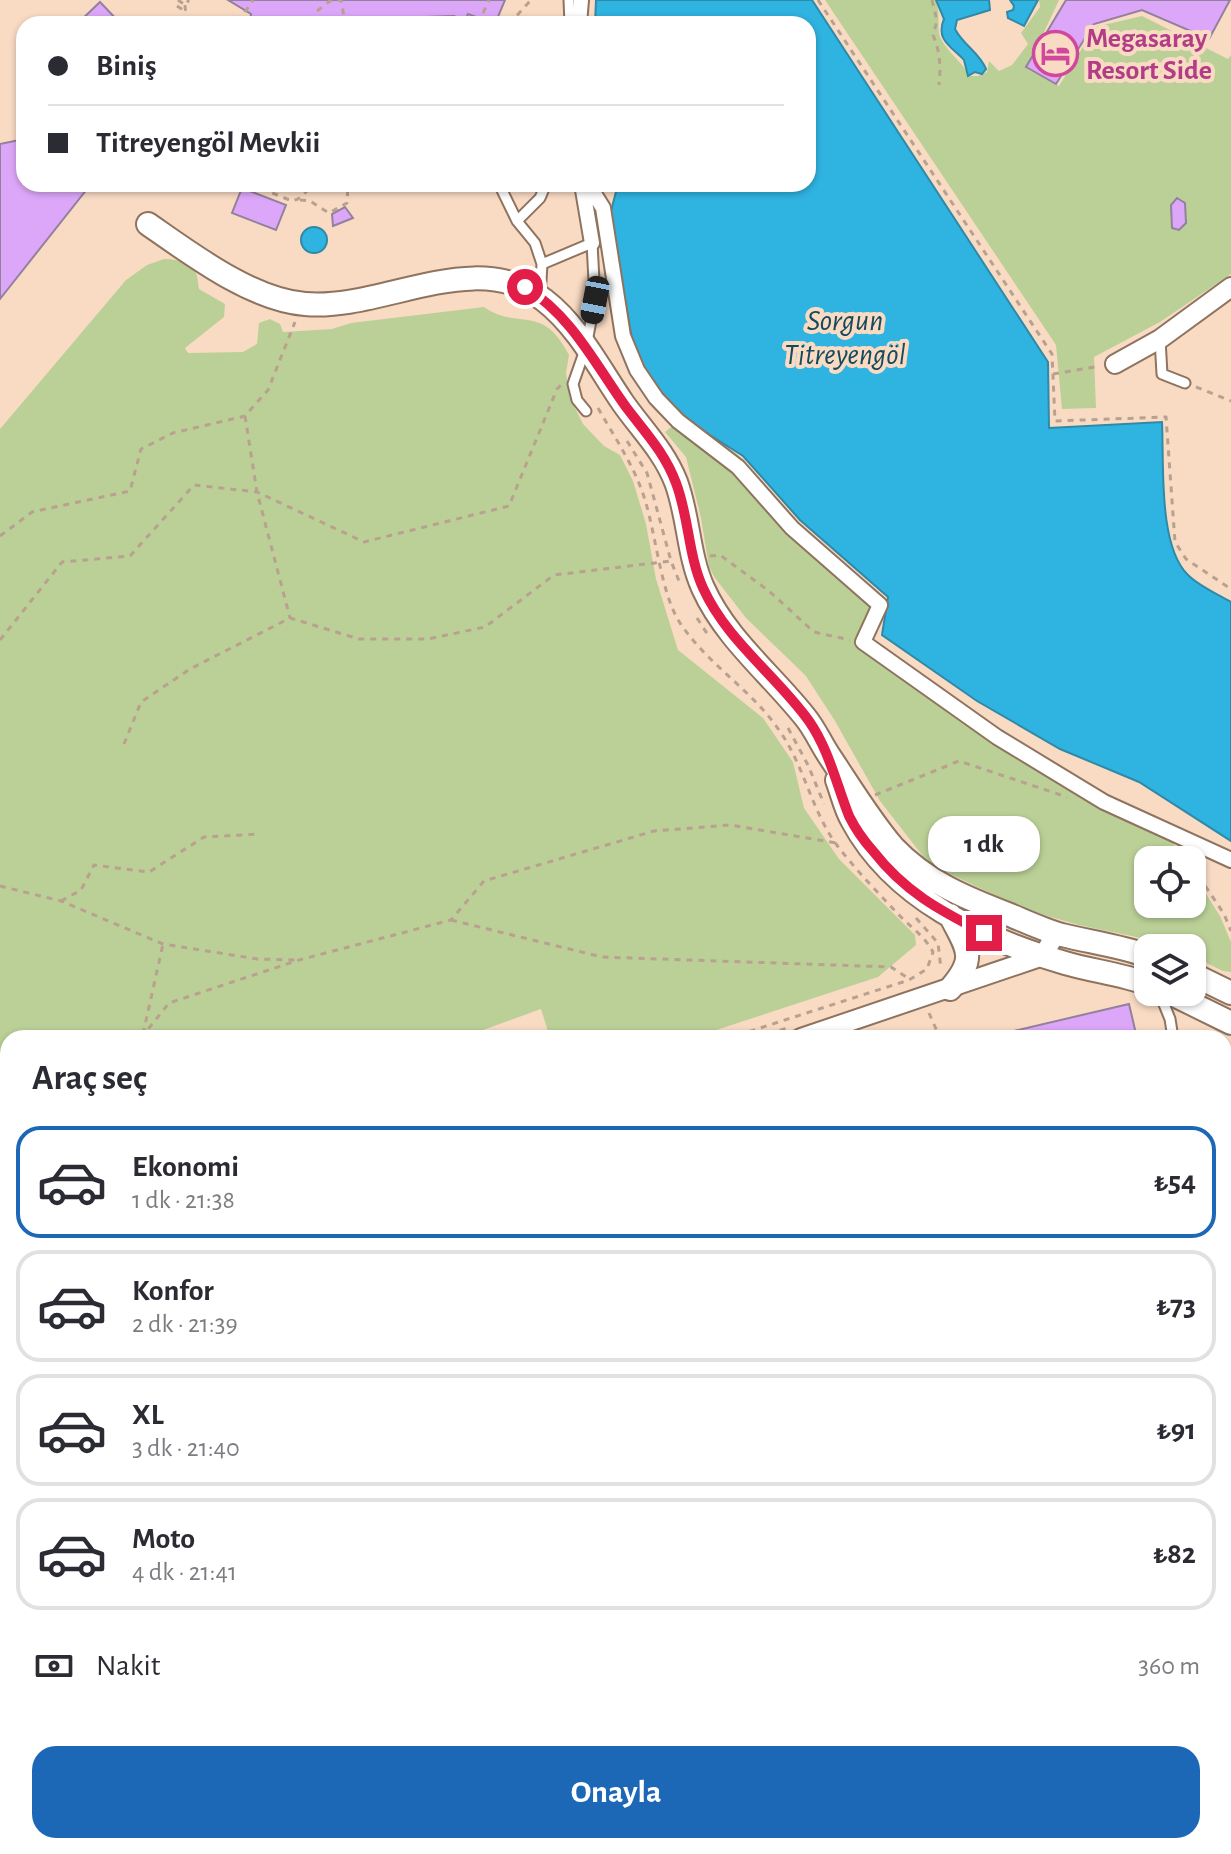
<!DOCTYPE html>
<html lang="tr">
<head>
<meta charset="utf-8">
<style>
  :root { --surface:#fff; --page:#f7f7f7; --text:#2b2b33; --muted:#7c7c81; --line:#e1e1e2; --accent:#1d67b7 }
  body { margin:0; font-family:"Alegreya Sans",sans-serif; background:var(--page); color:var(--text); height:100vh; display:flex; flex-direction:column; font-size:30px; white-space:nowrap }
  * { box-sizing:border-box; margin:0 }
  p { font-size:26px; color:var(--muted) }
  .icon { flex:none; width:44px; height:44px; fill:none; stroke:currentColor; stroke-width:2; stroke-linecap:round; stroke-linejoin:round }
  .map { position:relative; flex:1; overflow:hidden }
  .drawer { position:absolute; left:0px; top:1030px; width:1232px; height:824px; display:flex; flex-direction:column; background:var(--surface); border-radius:24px 24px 0 0; box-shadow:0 2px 6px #0004 }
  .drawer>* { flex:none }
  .top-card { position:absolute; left:16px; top:16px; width:800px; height:176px; border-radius:24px; box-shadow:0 2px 6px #0004; display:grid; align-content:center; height:176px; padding:0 32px; background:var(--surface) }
  .controls { position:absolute; left:1134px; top:846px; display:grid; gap:16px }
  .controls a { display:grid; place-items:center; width:72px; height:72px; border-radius:16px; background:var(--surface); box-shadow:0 2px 6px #0004; font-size:40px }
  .end { position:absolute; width:36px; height:36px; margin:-18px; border:10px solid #e11d48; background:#fff; box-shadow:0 0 0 4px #fff }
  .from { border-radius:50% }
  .bubble { position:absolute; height:56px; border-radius:24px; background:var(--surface); box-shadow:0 2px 6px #0004; font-size:26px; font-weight:700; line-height:56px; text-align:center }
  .car { position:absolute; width:24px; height:48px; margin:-24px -12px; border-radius:10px; box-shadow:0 0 6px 2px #0007; background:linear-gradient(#222 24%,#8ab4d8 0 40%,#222 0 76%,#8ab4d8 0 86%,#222 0) }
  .top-card b { display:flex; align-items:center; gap:28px; height:76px; font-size:30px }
  .top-card b+b { border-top:2px solid var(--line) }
  .top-card i { width:20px; height:20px; background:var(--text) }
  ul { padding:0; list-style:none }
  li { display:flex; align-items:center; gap:24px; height:112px; margin:0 16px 12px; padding:0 16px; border:4px solid var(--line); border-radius:24px }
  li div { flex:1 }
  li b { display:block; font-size:30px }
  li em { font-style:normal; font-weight:700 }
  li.current { border-color:var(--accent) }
  li>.icon { width:72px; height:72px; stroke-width:1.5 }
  h2 { padding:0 32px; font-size:36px; line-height:96px }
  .pay { display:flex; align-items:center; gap:20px; height:88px; padding:0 32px; font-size:30px }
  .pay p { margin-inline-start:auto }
  .button { display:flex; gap:16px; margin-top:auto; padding:16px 32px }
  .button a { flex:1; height:92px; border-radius:24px; background:var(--accent); color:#fff; font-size:32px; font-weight:700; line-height:92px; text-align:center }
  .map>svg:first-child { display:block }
</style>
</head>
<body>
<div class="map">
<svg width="1231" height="1854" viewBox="0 0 1231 1854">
  <rect width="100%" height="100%" fill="#f9dbc4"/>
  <path fill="#bbd097" d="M825,0H936C941,15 936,30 941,39C948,53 962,61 969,76H978L987,72L989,61L999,71L1012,65L1028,44L1021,33L1040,7L1039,0H1059L1027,69L1059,86L1095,27L1142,16L1228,59L1231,55V274L1160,322L1094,357L1096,408L1062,409L1056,345Z
    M164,259C176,259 193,262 197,276C198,280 198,285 199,289L225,304L224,317L185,348L188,353L243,352L257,344L259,323L270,319L280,324L283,332L332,329L351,323L484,307C518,331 542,302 569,355L566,373L570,398L583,424L604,446L620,455L633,481L646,524L656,579L678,650L763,718L793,762L804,808L839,859L915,935L916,945L878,977L692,1038H550L541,1009L461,1038H8V1274L0,1277V429L126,280L147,265Z
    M675,424L737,471L873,605L857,643L1169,837L1184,860H1148V904H1192V872L1220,916L1231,942V972L1223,971L1192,956V948H1175L1165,943L1079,925L1026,910L929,864L880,801L835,721L806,676L746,618L715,578L709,567L701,518L686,457L665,432Z"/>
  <path fill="#2fb3e0" stroke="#3089a6" stroke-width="2" d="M596,0H812L1048,362L1049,428L1162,422C1164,463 1158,546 1188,575C1199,586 1217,594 1231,602V841L1139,782L1060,749L977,701L882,635L888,597L800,520L743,456L686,420L657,390L634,351L610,215L618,184H808V24H595Z
    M936,0H989L990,10L957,20L955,29C964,46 979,52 986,69L982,74L975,72L968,76L964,60C952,47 935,40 944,19Z
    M1010,0H1038L1024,26L1008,18L1007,12L1013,10L1014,6Z
    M301 240a13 13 0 1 1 26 0a13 13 0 1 1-26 0Z"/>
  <path fill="#dda7f9" stroke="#92819c" stroke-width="2" d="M228,0H505L495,24L468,14L465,21L454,16L426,17L411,24H250L251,14Z
    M1066,0H1230L1209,39L1142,10L1094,24L1056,84L1026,67Z
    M100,2L121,24H77Z
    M24,139V184H91L0,299V144Z
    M242,188L286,205L276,230L232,213Z
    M1177,198L1185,203L1186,223L1179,230L1172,228L1171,205Z
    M345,207L353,218L333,226L332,214Z
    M1129,1004L1137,1038H1006L1005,1033Z"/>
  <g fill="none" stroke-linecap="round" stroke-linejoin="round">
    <defs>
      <path id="service" d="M569,0L570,24
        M499,184L517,221L535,243L542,264
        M517,221L540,198L546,184
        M540,297L542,264L592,243L595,300L586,347L573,384L577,400L586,411
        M1160,339L1162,374L1185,383
        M1159,992L1170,1019L1173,1038"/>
      <path id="pedestrian" d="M579,24L581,0
        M582,184L592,243
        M588,184L603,208L623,336L637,370L656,398L678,421L738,467L792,528L880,605L863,642L997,737L1104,802L1231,860"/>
      <path id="minor" d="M1115,364L1160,339L1231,287
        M801,1038L1043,956L1056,933
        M0,1296L8,1293
        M1224,1654L1231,1652
        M255,1854L342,1846"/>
      <path id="tertiary" d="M148,224C191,254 252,300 305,304C383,311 475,246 544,300C578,326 599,368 623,403C642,430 664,451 676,482C689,517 688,555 703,588C726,639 771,674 805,717C815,729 821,744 830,757C850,787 870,820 893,847C926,882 966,898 1010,915C1027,922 1044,930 1062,935C1090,942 1120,946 1148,956
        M837,780C842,793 845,808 852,820C894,899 983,939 1065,963C1092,971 1121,974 1148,984
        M950,915C967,949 978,957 950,989
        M1192,974L1231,993
        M1168,992L1231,1023"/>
    </defs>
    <use href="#service" stroke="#8e735f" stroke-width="13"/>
    <use href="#pedestrian" stroke="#8e735f" stroke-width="18"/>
    <use href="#minor" stroke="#8e735f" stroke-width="22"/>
    <use href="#tertiary" stroke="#8e735f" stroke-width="26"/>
    <path stroke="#b9a18f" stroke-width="3" stroke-dasharray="6 6" stroke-linecap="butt" d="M178,0L185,5L189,0
      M818,0L1052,354L1055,421L1166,417L1175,542L1186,559L1231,589
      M932,0L937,21L933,35C940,51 941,67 939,85
      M185,5L186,18
      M177,6L185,11
      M317,11L330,1L341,0L344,17L354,24
      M243,24L245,12L253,0
      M478,24L489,0
      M509,24L531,0
      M250,184L292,201L298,199L315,184
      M300,200L310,201L329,213L347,203L348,184
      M1053,374L1100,366
      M1196,387L1231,401
      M598,408C615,438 635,467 645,500C656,535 661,594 680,623C708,665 751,689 779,730C804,765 811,809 836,844C855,869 879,894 901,917C913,929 925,937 933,952L927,969L909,980L729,1038
      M245,416L257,492L290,618
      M627,441L647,473L671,561L681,586
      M0,536L32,512L130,491L141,449L173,433L245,416L268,390L295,322
      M710,556L720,555L769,591L814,632L850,640
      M697,618L710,638
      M0,640L62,562L130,556L194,485L257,492L364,542L509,506L557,389L562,384
      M788,728L808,765L824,804
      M124,744L141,702L190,669L290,618L359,639H428L485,627L554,575L671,561
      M875,795L959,761L1067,797
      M1192,866L1224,914L1231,931
      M0,886L61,901L163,944L257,959L295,960
      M61,901L81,890L94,865L149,872L204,837L260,834
      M916,918L938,943L941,969
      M451,920L602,957L891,967L908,978
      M929,1013L940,1038
      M143,1034L163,944
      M141,1038L169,1003L299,960L451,920L484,881L654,831L730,825L836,843
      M757,1038L787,1028
      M0,1116L8,1122
      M0,1156L8,1161
      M0,1214L8,1217
      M355,1854L408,1846
      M715,1854L716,1846
      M1125,1854L1128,1846"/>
    <use href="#service" stroke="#fff" stroke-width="9"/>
    <use href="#pedestrian" stroke="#fff" stroke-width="14"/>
    <use href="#minor" stroke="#fff" stroke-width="18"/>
    <use href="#tertiary" stroke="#fff" stroke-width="22"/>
  </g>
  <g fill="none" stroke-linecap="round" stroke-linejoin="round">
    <path stroke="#e11d48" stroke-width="10" d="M525,287C572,316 595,364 626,407C645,432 665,453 676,483C689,517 688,555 703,588C727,641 776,675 809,721C829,750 836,783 849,816C855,828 864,841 873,851C905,892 939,910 984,933"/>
  </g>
  <defs>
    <symbol id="hotel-ring" viewBox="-11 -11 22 22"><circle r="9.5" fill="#f9dbc4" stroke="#d1479c" stroke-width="1.5"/><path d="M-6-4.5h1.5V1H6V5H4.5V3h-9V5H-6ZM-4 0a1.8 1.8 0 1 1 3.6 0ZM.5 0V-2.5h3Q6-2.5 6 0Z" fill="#d1479c"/></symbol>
  </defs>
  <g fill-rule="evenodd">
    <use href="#hotel-ring" x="1030" y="28" width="51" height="51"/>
  </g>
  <g text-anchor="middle" stroke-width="8" stroke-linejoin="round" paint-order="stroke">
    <g font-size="28" font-weight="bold" fill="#b23c85" stroke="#f9dbc4" text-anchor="start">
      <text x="1086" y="47">Megasaray<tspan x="1086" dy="32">Resort Side</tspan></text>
    </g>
    <g font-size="30" font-style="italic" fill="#15495c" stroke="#f9dbc4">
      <text x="845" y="330">Sorgun<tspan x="845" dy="34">Titreyengöl</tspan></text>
    </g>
  </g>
</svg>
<div class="controls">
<a><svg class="icon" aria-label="locate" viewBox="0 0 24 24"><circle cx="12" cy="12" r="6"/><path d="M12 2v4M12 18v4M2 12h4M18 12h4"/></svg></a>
<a><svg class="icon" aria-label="layers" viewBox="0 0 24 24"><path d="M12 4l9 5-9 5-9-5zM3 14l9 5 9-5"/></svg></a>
</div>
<i class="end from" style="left:525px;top:287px"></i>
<i class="end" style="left:984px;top:933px"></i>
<div class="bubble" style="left:928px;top:816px;width:112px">1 dk</div>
<i class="car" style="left:595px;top:300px;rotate:191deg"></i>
<div class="top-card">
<b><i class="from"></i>Biniş</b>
<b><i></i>Titreyengöl Mevkii</b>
</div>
<section class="drawer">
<h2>Araç seç</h2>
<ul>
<li class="current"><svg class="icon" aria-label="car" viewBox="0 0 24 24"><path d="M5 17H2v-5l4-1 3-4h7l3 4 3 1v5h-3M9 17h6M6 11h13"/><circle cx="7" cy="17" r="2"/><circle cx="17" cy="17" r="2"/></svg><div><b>Ekonomi</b><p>1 dk · 21:38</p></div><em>₺54</em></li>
<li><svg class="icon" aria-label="car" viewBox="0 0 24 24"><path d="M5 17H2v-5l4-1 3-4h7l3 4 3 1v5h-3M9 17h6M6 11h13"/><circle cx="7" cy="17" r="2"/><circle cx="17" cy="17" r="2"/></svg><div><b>Konfor</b><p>2 dk · 21:39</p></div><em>₺73</em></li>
<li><svg class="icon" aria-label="car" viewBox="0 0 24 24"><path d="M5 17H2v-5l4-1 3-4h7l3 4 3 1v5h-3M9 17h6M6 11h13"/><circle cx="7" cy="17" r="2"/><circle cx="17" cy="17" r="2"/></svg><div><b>XL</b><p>3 dk · 21:40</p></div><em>₺91</em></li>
<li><svg class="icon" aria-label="car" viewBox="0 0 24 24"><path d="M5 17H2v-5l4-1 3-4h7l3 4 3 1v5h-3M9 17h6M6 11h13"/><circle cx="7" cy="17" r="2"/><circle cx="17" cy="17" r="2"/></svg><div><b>Moto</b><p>4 dk · 21:41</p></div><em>₺82</em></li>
</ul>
<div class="pay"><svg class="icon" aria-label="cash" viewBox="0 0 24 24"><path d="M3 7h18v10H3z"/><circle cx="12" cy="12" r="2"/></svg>Nakit<p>360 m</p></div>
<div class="button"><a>Onayla</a></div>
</section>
</div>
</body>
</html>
